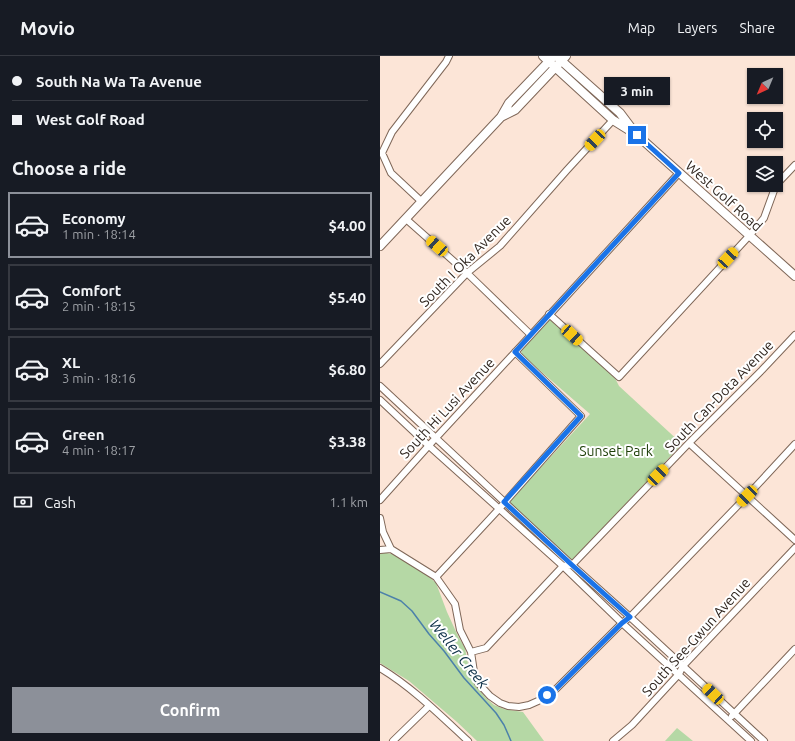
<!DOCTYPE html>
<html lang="en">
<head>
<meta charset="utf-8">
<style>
  :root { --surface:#171b24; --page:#242831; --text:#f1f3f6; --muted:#9ea1a6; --line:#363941; --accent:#8c9099 }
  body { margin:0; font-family:Ubuntu,sans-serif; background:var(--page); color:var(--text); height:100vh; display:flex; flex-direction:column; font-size:15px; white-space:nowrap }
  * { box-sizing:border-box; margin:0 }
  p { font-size:13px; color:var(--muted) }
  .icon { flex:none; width:22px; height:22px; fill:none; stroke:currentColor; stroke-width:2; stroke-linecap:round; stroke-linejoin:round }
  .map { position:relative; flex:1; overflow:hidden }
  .details { display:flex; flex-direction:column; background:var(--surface); width:380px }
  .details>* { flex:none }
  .banner { display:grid; align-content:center; height:88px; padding:0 12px; background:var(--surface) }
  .needle { width:26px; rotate:224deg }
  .fabs { position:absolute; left:367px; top:12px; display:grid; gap:8px }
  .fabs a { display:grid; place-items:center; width:36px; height:36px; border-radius:0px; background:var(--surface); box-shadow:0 1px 3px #0004; font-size:20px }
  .end { position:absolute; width:18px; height:18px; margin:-9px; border:5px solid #1a73e8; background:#fff; box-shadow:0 0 0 2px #fff }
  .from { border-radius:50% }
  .bubble { position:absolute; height:28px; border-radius:0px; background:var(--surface); box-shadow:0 1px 3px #0004; font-size:13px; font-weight:700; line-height:28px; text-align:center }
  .car { position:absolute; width:12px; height:24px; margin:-12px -6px; border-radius:5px; box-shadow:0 0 3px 1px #0007; background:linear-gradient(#f5c518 24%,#345 0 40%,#f5c518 0 76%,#345 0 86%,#f5c518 0) }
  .banner b { display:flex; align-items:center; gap:14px; height:38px; font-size:15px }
  .banner b+b { border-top:1px solid var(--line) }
  .banner i { width:10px; height:10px; background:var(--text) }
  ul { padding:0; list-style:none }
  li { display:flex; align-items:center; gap:12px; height:66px; margin:0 8px 6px; padding:0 4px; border:2px solid var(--line); border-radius:0px }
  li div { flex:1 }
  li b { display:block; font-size:15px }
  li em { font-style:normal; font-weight:700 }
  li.active { border-color:var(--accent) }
  li>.icon { width:36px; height:36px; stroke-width:1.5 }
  h2 { padding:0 12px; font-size:18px; line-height:48px }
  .pay { display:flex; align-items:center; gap:10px; height:44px; padding:0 12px; font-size:15px }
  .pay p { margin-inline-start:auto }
  .primary-button { display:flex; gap:8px; margin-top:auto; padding:8px 12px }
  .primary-button a { flex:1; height:46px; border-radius:0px; background:var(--accent); color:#fff; font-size:16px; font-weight:700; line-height:46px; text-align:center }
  header { display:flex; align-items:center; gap:24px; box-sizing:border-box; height:56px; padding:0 20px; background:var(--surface); border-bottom:1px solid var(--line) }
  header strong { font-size:19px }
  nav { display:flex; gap:22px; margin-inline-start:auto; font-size:14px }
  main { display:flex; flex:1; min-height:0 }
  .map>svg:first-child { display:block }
</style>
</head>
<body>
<header>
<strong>Movio</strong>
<nav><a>Map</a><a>Layers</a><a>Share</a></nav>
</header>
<main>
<section class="details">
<div class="banner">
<b><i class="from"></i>South Na Wa Ta Avenue</b>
<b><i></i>West Golf Road</b>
</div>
<h2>Choose a ride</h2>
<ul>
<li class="active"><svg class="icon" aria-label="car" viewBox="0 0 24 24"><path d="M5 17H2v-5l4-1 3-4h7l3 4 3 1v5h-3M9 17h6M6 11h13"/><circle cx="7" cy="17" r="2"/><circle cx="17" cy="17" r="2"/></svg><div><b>Economy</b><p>1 min · 18:14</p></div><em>$4.00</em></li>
<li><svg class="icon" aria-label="car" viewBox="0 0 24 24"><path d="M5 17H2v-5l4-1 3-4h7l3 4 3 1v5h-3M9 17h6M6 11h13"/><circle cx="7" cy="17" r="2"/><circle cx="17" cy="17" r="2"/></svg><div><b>Comfort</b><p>2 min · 18:15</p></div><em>$5.40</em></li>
<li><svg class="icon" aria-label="car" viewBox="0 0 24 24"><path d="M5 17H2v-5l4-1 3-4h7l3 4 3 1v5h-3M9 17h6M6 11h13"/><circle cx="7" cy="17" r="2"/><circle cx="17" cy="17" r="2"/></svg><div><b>XL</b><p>3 min · 18:16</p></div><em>$6.80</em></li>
<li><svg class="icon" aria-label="car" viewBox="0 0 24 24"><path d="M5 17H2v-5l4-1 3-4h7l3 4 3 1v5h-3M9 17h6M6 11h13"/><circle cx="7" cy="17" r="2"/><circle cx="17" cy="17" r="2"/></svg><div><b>Green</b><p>4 min · 18:17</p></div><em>$3.38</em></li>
</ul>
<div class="pay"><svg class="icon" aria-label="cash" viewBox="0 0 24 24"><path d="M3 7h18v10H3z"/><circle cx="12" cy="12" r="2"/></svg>Cash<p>1.1 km</p></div>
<div class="primary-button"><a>Confirm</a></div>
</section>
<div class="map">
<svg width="415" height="685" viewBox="0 0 415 685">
  <rect width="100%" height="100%" fill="#fce5d7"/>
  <path fill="#b5d8a5" d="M170,264L173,265L235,322L239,330L302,388L194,503L191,504L130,448L131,444L210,358L142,299L141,294L167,265Z
    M0,497H7L16,499L48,520L56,527L67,556L78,580L85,592L90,618L97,631L106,642L114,649L124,653L143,656L164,685H97L77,666L29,625L0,607Z
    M297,672L313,685H285Z"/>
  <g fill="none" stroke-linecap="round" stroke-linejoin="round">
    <path stroke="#4c81aa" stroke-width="1.5" d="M0,536L21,545L32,555L49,578L64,595L84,622L116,657L124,669L131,685"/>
    <defs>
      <path id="minor" d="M2,97L12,76L66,6L69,0
        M2,97L11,117L42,146
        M396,129L415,109
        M26,163L87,217L151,279
        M169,258L239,321L369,180L384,162L396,129
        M0,308L87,217L120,190L187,114L233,64
        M0,330L192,509L250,561L384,685
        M0,344L48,389L183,510L242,567L371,685
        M309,387L415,484
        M0,444L52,386L151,279L299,117
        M0,462L3,476L11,493L56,521L75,548L80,574L91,596L94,616L96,623L98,627L110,640L120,647L128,650L139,651L149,649L158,645L176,633L242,567L250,561L367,440L415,388
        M0,494L11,493
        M56,521L119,453L201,360L135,296
        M91,596L106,592L183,510L192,509L309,387L382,314L415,279
        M0,612C32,631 61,660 88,685
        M352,660L415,593
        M13,685L49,650
        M233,685L252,669L299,618L303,610L415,492"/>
      <path id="major" d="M163,0L233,64L257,79L415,220
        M176,0L240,57L252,73
        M121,61L135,54L186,0
        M0,190L121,61L129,47L174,0"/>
    </defs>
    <use href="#minor" stroke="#7f6758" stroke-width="8"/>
    <use href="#major" stroke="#7f6758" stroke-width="10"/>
    <use href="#minor" stroke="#fff" stroke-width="6"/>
    <use href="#major" stroke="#fff" stroke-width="8"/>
  </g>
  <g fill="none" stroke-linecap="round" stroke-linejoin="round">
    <path stroke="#1a73e8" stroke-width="5" d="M167,639L176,633L242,567L250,561L192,509L124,446L201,360L135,296L299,117L257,79"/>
  </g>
  <g text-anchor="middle" stroke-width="4" stroke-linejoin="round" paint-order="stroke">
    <g font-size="14" fill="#2f251e" stroke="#fff">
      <text transform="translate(344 140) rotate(42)" y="5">West Golf Road</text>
      <text transform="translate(85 205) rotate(-45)" y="5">South I Oka Avenue</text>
      <text transform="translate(339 340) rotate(-46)" y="5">South Can-Dota Avenue</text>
      <text transform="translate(67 352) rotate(-47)" y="5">South Hi Lusi Avenue</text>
      <text transform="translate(316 581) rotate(-48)" y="5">South See-Gwun Avenue</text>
    </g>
    <g font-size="14" fill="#1e3f08" stroke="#fff">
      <text x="236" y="400">Sunset Park</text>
    </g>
    <g font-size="15" font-style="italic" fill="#092d45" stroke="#fff">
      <text transform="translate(79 598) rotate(51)" y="5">Weller Creek</text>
    </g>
  </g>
</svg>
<div class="fabs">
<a><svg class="needle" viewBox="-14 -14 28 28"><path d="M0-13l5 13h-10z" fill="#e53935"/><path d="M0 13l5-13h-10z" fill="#9ea1a6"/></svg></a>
<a><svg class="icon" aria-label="locate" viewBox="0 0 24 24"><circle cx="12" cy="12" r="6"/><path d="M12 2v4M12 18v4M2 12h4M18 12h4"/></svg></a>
<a><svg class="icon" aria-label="layers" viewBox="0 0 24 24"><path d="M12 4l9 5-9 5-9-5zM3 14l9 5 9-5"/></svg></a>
</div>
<i class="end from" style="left:167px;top:639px"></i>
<i class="end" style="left:257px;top:79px"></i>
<div class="bubble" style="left:224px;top:21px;width:66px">3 min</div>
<i class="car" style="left:215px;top:84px;rotate:223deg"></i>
<i class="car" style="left:57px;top:190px;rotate:311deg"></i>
<i class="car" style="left:348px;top:202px;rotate:43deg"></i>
<i class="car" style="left:192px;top:279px;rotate:132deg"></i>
<i class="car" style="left:278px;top:419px;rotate:44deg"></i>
<i class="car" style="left:367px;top:440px;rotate:224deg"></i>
<i class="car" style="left:333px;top:638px;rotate:313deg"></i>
</div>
</main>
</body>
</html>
